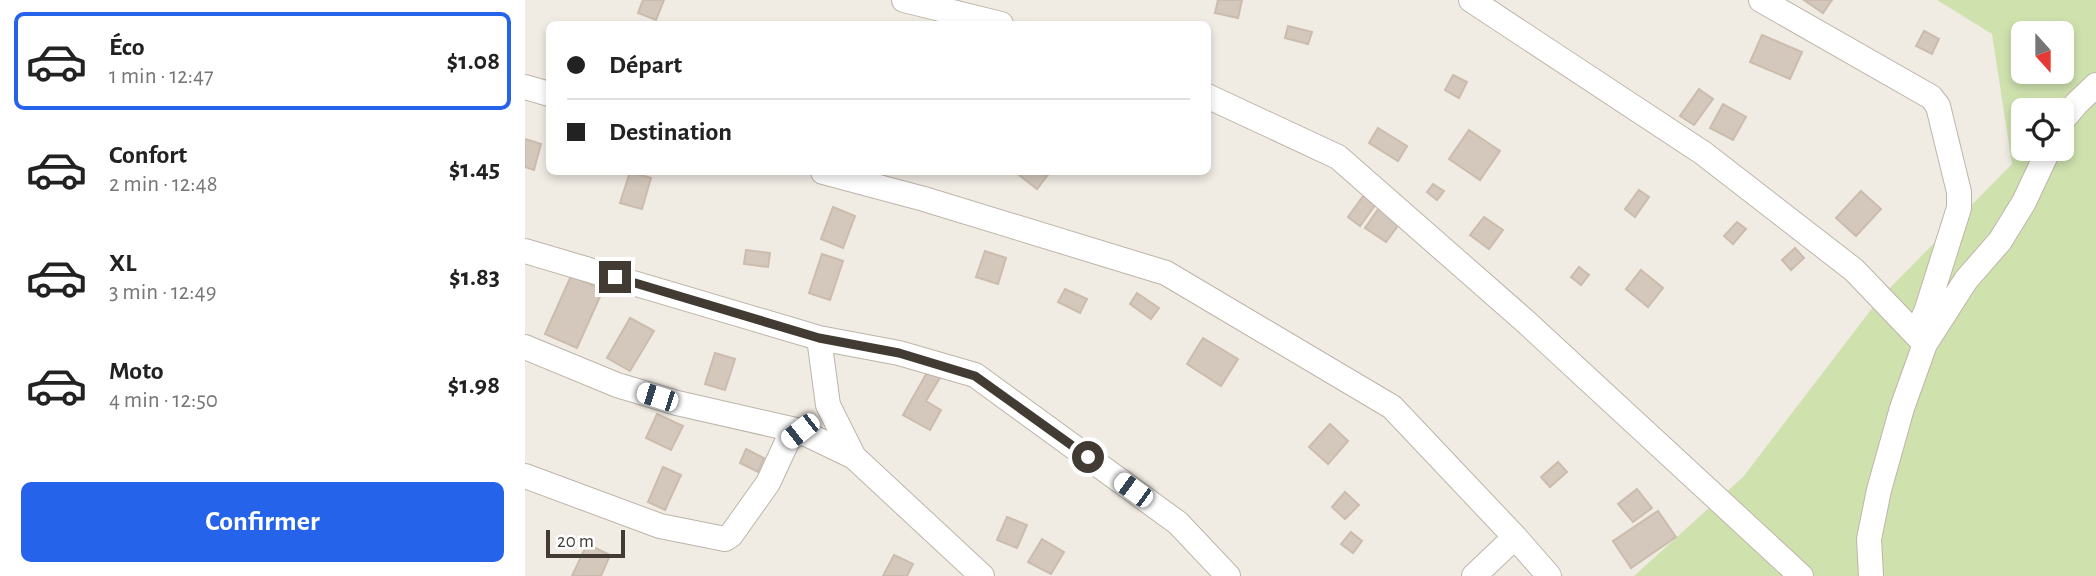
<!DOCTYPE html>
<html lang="fr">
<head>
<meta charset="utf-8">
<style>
  :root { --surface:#fff; --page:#f6f6f6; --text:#222; --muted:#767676; --line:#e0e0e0; --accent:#2563eb }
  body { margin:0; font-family:"Alegreya Sans",sans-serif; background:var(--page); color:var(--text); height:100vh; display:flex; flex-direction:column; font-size:26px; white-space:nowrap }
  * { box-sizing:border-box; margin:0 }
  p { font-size:23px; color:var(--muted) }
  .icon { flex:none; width:38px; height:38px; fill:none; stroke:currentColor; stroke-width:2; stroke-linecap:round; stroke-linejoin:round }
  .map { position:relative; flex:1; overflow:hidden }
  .side { display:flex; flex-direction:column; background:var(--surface); width:525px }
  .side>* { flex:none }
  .guide { position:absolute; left:21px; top:21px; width:665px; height:154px; border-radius:10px; box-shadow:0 4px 10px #0003; display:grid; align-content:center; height:154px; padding:0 21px; background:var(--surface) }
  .needle { width:46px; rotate:159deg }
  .buttons { position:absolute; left:1486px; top:21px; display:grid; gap:14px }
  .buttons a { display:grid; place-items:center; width:63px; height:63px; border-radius:10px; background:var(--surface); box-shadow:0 4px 10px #0003; font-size:35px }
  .scale { position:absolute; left:21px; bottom:18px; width:79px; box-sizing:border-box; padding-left:7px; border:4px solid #413b34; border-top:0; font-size:19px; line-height:24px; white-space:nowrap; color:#413b34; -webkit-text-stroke:5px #fff; paint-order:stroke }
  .end { position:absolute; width:32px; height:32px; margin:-16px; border:9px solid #413b34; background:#fff; box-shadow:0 0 0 4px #fff }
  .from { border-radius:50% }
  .car { position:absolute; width:21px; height:42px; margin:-21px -10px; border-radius:9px; box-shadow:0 0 5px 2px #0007; background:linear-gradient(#fff 24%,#345 0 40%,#fff 0 76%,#345 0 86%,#fff 0) }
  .guide b { display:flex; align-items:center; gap:24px; height:66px; font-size:26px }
  .guide b+b { border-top:2px solid var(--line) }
  .guide i { width:18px; height:18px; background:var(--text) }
  ul { padding:12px 0 0; list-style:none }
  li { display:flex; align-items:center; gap:21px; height:98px; margin:0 14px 10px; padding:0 7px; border:4px solid transparent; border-radius:10px }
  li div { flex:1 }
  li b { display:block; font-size:26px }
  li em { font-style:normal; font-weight:700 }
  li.selected { border-color:var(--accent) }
  li>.icon { width:63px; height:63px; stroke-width:1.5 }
  .action { display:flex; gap:14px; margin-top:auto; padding:14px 21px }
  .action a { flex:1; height:80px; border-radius:10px; background:var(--accent); color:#fff; font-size:28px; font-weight:700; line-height:80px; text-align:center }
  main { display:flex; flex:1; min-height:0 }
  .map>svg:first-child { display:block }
</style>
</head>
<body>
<main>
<section class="side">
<ul>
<li class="selected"><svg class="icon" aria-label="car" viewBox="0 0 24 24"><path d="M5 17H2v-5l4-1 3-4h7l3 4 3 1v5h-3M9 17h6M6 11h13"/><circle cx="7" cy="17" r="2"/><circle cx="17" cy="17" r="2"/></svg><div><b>Éco</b><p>1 min · 12:47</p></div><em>$1.08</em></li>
<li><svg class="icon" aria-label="car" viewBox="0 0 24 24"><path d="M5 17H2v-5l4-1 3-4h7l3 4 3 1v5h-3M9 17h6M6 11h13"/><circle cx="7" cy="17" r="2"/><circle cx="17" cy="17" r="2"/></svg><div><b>Confort</b><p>2 min · 12:48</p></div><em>$1.45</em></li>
<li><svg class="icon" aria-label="car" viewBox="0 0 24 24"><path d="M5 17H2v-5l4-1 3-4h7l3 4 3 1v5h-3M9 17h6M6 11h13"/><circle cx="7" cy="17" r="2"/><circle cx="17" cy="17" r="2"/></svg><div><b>XL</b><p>3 min · 12:49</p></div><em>$1.83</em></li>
<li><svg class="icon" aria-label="car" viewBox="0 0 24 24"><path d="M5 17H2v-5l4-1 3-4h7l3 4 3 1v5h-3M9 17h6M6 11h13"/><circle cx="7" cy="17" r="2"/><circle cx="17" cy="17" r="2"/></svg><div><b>Moto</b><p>4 min · 12:50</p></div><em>$1.98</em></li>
</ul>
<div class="action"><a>Confirmer</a></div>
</section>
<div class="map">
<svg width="1571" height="576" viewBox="0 0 1571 576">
  <rect width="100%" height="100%" fill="#f0ebe3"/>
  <path fill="#cfe2ae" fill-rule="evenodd" d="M1412,0H1571V576H1109L1218,477L1355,298L1487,164L1467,34ZM1498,33H1536V72H1498ZM1498,110H1536V149H1498Z"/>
  <path fill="#d4c8bc" stroke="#cbbcad" stroke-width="2" d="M118,0H139L131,20L113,13Z
    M693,0H717L713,18L690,13Z
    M1279,0H1307L1298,13Z
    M763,26L787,32L783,44L760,38Z
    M1399,31L1414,39L1407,54L1391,46Z
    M1237,35L1277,52L1265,79L1225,62Z
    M928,75L942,82L934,98L920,90Z
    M1174,89L1188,99L1169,125L1155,116Z
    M1198,104L1221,117L1208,140L1185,128Z
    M853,128L882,146L873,161L844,143Z
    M944,130L975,151L955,180L924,159Z
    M0,139L16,144L9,170L0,167Z
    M105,172L126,178L117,209L95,203Z
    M497,172H525L512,189L494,175Z
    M908,184L919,191L912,200L902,192Z
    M1114,190L1124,197L1110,217L1100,209Z
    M1336,191L1356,209L1331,236L1311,218Z
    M839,195L851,204L835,226L823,217Z
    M308,207L330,216L318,248L296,239Z
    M854,208L875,223L861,242L840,228Z
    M959,217L978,230L964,249L945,235Z
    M1212,222L1221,229L1208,244L1199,236Z
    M1270,248L1279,258L1266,270L1257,260Z
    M221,250L245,253L243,267L219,264Z
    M460,251L481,258L473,284L451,277Z
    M297,254L318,261L305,300L284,293Z
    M1054,267L1064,275L1056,285L1046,277Z
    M1116,270L1138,288L1123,307L1101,289Z
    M46,276L78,290L52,348L20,334Z
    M540,289L562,299L555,313L533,302Z
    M612,293L634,308L626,319L605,304Z
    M105,318L129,331L105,371L82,358Z
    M678,338L713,359L696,386L662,364Z
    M190,353L210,359L200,390L180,384Z
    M404,369L416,376L401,401L416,410L405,430L378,415Z
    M132,414L158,426L146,450L121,438Z
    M805,424L823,441L803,464L784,447Z
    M221,449L239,458L233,472L215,463Z
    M1033,462L1042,472L1025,487L1016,477Z
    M138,467L156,475L140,510L123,502Z
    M1112,489L1127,508L1108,522L1093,504Z
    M820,492L834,505L820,519L807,507Z
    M1133,511L1151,537L1106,568L1088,541Z
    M482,517L502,525L492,548L472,540Z
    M826,532L837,541L828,553L816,544Z
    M517,539L539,552L526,574L503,562Z
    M62,544L85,555L76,576H47Z
    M369,555L388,564L382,576H358Z"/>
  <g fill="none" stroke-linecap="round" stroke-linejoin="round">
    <defs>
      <path id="street" d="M379,0L476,24
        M946,0L1178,153L1329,270L1400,344
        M1236,0L1406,97L1413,106L1434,192V208L1401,312L1391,333
        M0,87L24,94
        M682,96L813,157L1000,321L1276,576
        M1536,122L1552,103L1571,85
        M298,172L399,199L641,273L867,407L990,537L1024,576
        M0,251L294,338L374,353L450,375L653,523L703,576
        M294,338L303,405L329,457L457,576
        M0,347L92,385L152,403L275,431L329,457
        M0,476L135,526L200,539L206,535L243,483L263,440L275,431
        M949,576L990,537
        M1346,576L1344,539L1354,490L1377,408L1400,344L1441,280L1475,241L1499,202L1524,149"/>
    </defs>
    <use href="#street" stroke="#beb4a9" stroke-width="26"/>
    <use href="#street" stroke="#fff" stroke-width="24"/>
  </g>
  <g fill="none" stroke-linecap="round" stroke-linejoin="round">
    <path stroke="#413b34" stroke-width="9" d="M90,277L294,338L374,353L450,376L563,457"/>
  </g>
</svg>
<div class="buttons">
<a><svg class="needle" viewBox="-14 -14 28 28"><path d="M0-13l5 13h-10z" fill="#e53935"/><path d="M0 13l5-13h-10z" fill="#767676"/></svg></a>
<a><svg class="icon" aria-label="locate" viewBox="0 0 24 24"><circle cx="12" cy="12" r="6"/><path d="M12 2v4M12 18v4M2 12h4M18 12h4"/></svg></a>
</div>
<div class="scale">20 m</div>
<i class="end from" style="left:563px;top:457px"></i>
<i class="end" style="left:90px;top:277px"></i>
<i class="car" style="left:132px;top:397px;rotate:288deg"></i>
<i class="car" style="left:275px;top:431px;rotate:232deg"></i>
<i class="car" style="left:608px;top:490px;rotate:306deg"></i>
<div class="guide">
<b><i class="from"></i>Départ</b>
<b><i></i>Destination</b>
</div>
</div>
</main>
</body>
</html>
